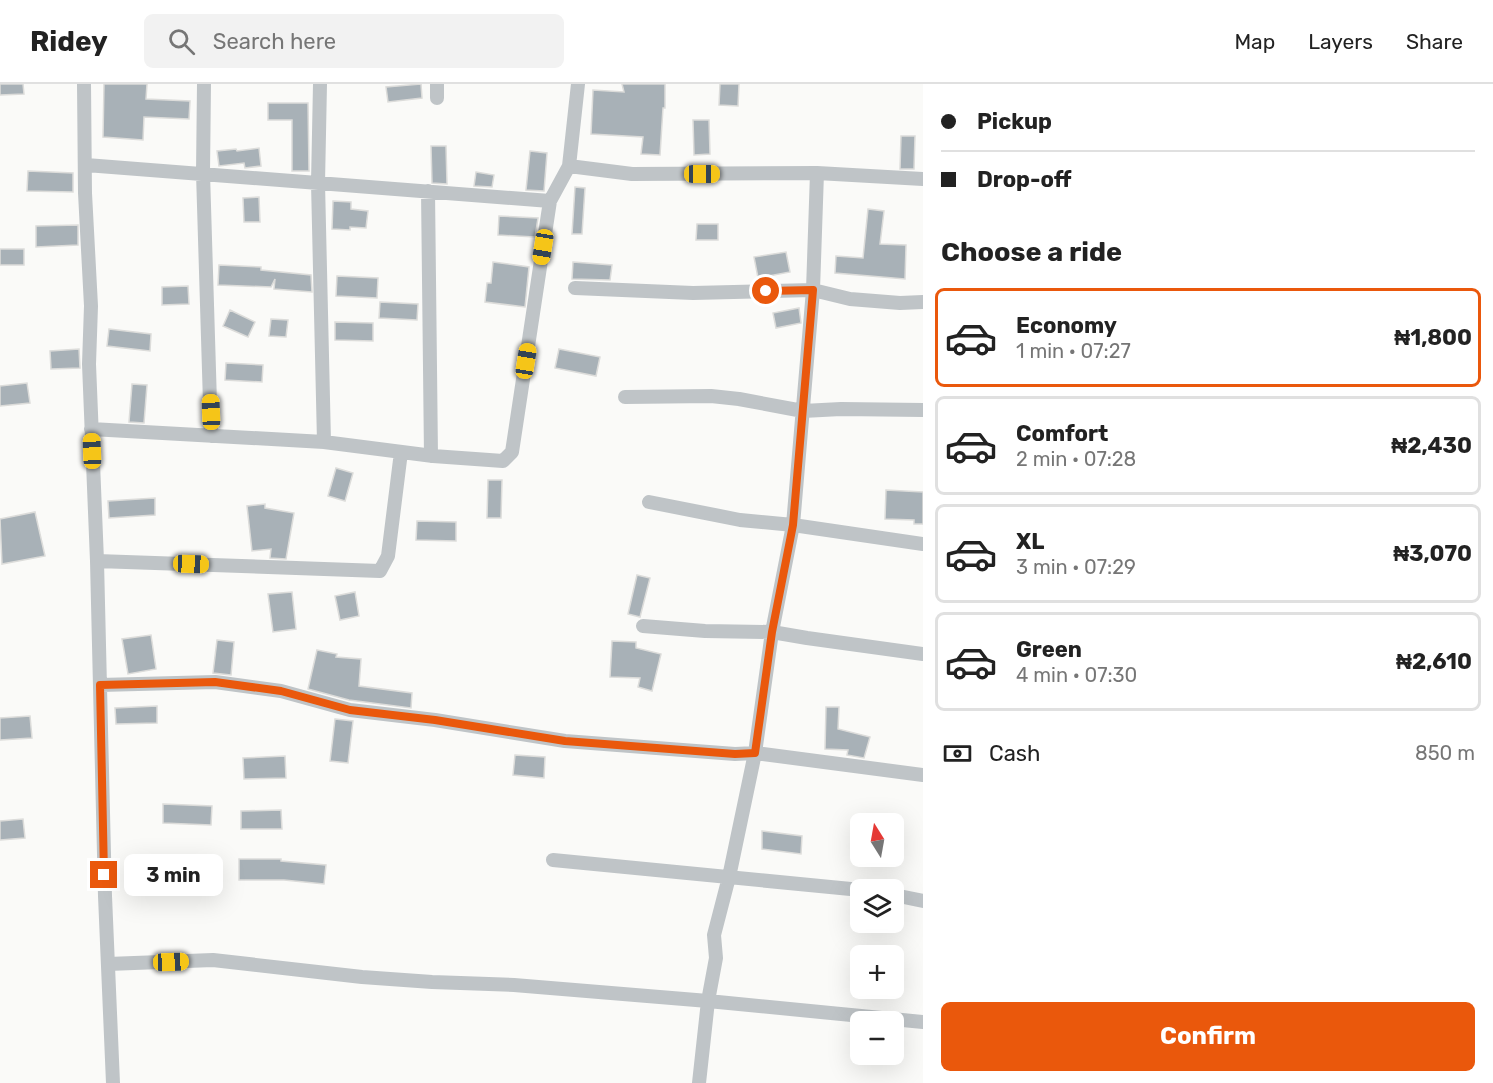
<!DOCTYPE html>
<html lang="en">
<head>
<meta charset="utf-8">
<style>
  :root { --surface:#fff; --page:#f2f2f2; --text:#222; --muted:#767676; --line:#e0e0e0; --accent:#ea580c }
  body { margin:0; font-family:Rubik,sans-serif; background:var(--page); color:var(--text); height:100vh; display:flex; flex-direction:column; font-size:22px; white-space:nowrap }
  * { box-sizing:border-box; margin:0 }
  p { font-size:20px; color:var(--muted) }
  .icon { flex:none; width:33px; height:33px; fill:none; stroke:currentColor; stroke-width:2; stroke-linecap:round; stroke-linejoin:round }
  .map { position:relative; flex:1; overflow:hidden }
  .details { display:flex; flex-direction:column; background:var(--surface); width:570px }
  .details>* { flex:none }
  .guide { display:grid; align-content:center; height:132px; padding:0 18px; background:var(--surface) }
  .needle { width:39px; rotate:349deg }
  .tools { position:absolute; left:850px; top:729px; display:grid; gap:12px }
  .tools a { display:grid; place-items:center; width:54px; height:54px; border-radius:9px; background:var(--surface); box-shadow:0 6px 24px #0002; font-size:30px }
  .end { position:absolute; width:27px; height:27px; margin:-14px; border:8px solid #ea580c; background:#fff; box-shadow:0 0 0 3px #fff }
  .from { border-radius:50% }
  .bubble { position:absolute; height:42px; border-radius:9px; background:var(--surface); box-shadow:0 6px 24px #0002; font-size:20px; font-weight:700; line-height:42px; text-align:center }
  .car { position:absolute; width:18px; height:36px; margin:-18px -9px; border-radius:8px; box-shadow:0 0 4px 2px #0007; background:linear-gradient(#f5c518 24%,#345 0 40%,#f5c518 0 76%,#345 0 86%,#f5c518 0) }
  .guide b { display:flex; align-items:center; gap:21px; height:57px; font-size:22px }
  .guide b+b { border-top:2px solid var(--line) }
  .guide i { width:15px; height:15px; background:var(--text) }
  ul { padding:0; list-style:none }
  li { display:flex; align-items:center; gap:18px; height:99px; margin:0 12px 9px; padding:0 6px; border:3px solid var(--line); border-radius:9px }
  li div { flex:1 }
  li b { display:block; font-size:22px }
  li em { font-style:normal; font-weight:700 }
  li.selected { border-color:var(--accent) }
  li>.icon { width:54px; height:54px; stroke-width:1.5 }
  h2 { padding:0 18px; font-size:27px; line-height:72px }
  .pay { display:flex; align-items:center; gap:15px; height:66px; padding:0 18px; font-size:22px }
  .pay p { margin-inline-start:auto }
  .action { display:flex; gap:12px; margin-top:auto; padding:12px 18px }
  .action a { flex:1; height:69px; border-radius:9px; background:var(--accent); color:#fff; font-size:24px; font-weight:700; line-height:69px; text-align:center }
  header { display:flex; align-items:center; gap:36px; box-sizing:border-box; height:84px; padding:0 30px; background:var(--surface); border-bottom:2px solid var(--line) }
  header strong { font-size:28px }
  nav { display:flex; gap:33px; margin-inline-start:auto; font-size:21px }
  .search { width:420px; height:54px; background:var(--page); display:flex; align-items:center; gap:15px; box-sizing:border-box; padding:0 21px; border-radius:9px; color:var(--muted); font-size:22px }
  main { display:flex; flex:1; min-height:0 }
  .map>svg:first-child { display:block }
</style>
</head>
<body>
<header>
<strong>Ridey</strong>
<div class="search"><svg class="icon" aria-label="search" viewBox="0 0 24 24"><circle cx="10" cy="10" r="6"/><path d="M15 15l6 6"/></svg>Search here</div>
<nav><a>Map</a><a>Layers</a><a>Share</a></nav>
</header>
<main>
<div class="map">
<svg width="923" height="999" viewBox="0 0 923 999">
  <rect width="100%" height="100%" fill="#fafaf8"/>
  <path fill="#a8b1b7" stroke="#dcdcda" stroke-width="1.5" d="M0,0H23L24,10L0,11Z
    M104,0H147L146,15L190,17L189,35L144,33L143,56L103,53Z
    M421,0L422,14L388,18L386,3Z
    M622,0H665V24H663L660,71L641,70L643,53L591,50L593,6L624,8Z
    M720,0H739L738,22L719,21Z
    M268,19H308L309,87H292V36H268Z
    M693,36H709L710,70L694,71Z
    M901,52H915L914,85H900Z
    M431,62H446L447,100L432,99Z
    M259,64L261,82L245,84L244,79L219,82L217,67L236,65L237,67Z
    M530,67L547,69L544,107L526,106Z
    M28,87L73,89V108L27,107Z
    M476,88L494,91L492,103L474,102Z
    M575,103L585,104L582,150H572Z
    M259,113L260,138H244L243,114Z
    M333,117L351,118V125L368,127L366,144L350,143V146L332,145Z
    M868,125L884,127L880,160L906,161L905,195L835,189L836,172L863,174Z
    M499,132L538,134L535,153L498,151Z
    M697,140H718V156H696Z
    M78,141V161L36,163V142Z
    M0,165H24V181H0Z
    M786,168L790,188L758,194L754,173Z
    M493,178L529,183L525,223L485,218L487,199H491Z
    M573,178L612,181L610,196L572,195Z
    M219,181L261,183V186L311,191L312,208L274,205L275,195L271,203L218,201Z
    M337,192L378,194L377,214L336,212Z
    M188,202L189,220L162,221V203Z
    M380,218L418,220L417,236L379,234Z
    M799,224L801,239L776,244L773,229Z
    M230,226L255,238L248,253L223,242Z
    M271,235L288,236L286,253L269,252Z
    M335,238L373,239V257L335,256Z
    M109,245L151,250L150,267L107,262Z
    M79,265L80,284L51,285L50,267Z
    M559,265L600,273L596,292L555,284Z
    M226,279L263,281L262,298L225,296Z
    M27,299L30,319L0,322V302Z
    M132,300L147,301L144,339L129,338Z
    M336,384L353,389L345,417L328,412Z
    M488,396H502L501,434H487Z
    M886,406L923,408V440H914V436L885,435Z
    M155,414V431L109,434L108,417Z
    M265,420V424L294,429L286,475L270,474L271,465L252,467L247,422Z
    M35,428L45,472L2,480L0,435Z
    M417,437L456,438V457L416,456Z
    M637,491L650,494L640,533L628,530Z
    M292,508L296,545L273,548L268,510Z
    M355,508L359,532L340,536L335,512Z
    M151,551L156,585L128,590L122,555Z
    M217,556L234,558L231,591L213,589Z
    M612,557L636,558V564L661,570L652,607L638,603L640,594L610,593Z
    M317,566L337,570L336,573L361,575L359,602L412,609L411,624L349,616L308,605Z
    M157,622V639L116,640L115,624Z
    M826,623H839L838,645L870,653L864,674L847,671L848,666L825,665Z
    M30,632L32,654L0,656V634Z
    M335,635L353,637L348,679L330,677Z
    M515,671L545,673L544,694L513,691Z
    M285,672L286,694L244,695L243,674Z
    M163,720L212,722L211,741L163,739Z
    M281,726L282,745H241V727Z
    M23,735L25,754L0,756V737Z
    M762,747L802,752L801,770L762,765Z
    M239,775H281V777L326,781L324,800L284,796H239Z"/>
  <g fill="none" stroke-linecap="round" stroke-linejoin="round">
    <path stroke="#bfc4c7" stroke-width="14" d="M84,0L85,109L91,222L89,280L97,477L105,812L113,999
      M204,0L203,89L211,352
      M320,0L318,99L324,358
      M437,0V14
      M86,81L550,117
      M569,82L632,90L817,89L923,95
      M428,107L431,372
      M575,204L693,209L813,206L850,215L900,219L923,218
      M625,313L711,312L739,315L803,327L841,325L923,326
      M91,345L324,358L433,372L503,377L512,368L550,117L569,82L578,0
      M649,418L740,436L793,441L923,460
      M97,477L380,487L388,472L401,368
      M643,542L705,547L772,548L807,554L923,570
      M100,601L215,598L281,607L350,626L435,636L565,657L735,670L755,669L923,691
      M553,776L861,806
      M894,811L923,817
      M108,880L213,876L362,893L432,898L514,901L708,917L923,938
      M699,999L708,917L716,874L714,851L729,793L755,669L772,548L793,441L813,206L817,89"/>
  </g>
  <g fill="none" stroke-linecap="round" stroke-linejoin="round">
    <path stroke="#ea580c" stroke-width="8" d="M104,791L100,601L215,598L281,607L350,626L435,636L565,657L735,670L755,669L772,548L793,441L813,206L766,207"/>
  </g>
</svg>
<div class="tools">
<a><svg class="needle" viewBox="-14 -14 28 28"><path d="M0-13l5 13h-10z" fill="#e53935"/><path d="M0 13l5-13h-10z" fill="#767676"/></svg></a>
<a><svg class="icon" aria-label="layers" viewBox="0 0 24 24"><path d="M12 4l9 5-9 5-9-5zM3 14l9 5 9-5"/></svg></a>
<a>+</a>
<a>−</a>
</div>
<i class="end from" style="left:766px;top:207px"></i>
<i class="end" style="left:104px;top:791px"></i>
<div class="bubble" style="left:124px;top:770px;width:99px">3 min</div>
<i class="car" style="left:702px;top:90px;rotate:90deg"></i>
<i class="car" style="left:543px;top:163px;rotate:189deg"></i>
<i class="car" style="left:526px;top:277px;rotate:9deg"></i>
<i class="car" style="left:211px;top:328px;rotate:358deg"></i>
<i class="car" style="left:92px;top:367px;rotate:358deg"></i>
<i class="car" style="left:191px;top:480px;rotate:92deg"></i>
<i class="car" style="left:171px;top:878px;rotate:88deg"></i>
</div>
<section class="details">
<div class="guide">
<b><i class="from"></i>Pickup</b>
<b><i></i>Drop-off</b>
</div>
<h2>Choose a ride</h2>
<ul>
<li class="selected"><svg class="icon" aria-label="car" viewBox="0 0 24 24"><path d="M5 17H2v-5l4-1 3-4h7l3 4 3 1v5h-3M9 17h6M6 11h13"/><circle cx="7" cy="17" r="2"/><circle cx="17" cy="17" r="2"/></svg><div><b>Economy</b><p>1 min · 07:27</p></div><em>₦1,800</em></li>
<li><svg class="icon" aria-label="car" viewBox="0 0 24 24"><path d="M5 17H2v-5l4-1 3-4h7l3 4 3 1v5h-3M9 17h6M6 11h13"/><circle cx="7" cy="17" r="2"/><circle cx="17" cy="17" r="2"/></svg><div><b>Comfort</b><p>2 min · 07:28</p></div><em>₦2,430</em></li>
<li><svg class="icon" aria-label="car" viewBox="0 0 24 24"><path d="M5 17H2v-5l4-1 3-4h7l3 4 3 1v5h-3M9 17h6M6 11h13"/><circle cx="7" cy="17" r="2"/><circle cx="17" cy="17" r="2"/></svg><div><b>XL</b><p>3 min · 07:29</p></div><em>₦3,070</em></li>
<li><svg class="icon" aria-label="car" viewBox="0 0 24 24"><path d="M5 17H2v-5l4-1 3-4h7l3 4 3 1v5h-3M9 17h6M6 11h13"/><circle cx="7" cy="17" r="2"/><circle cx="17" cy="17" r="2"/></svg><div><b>Green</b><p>4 min · 07:30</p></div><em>₦2,610</em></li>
</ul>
<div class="pay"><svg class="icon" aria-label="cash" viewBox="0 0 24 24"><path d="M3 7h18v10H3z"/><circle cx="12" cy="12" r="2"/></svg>Cash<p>850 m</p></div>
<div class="action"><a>Confirm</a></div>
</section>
</main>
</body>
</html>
